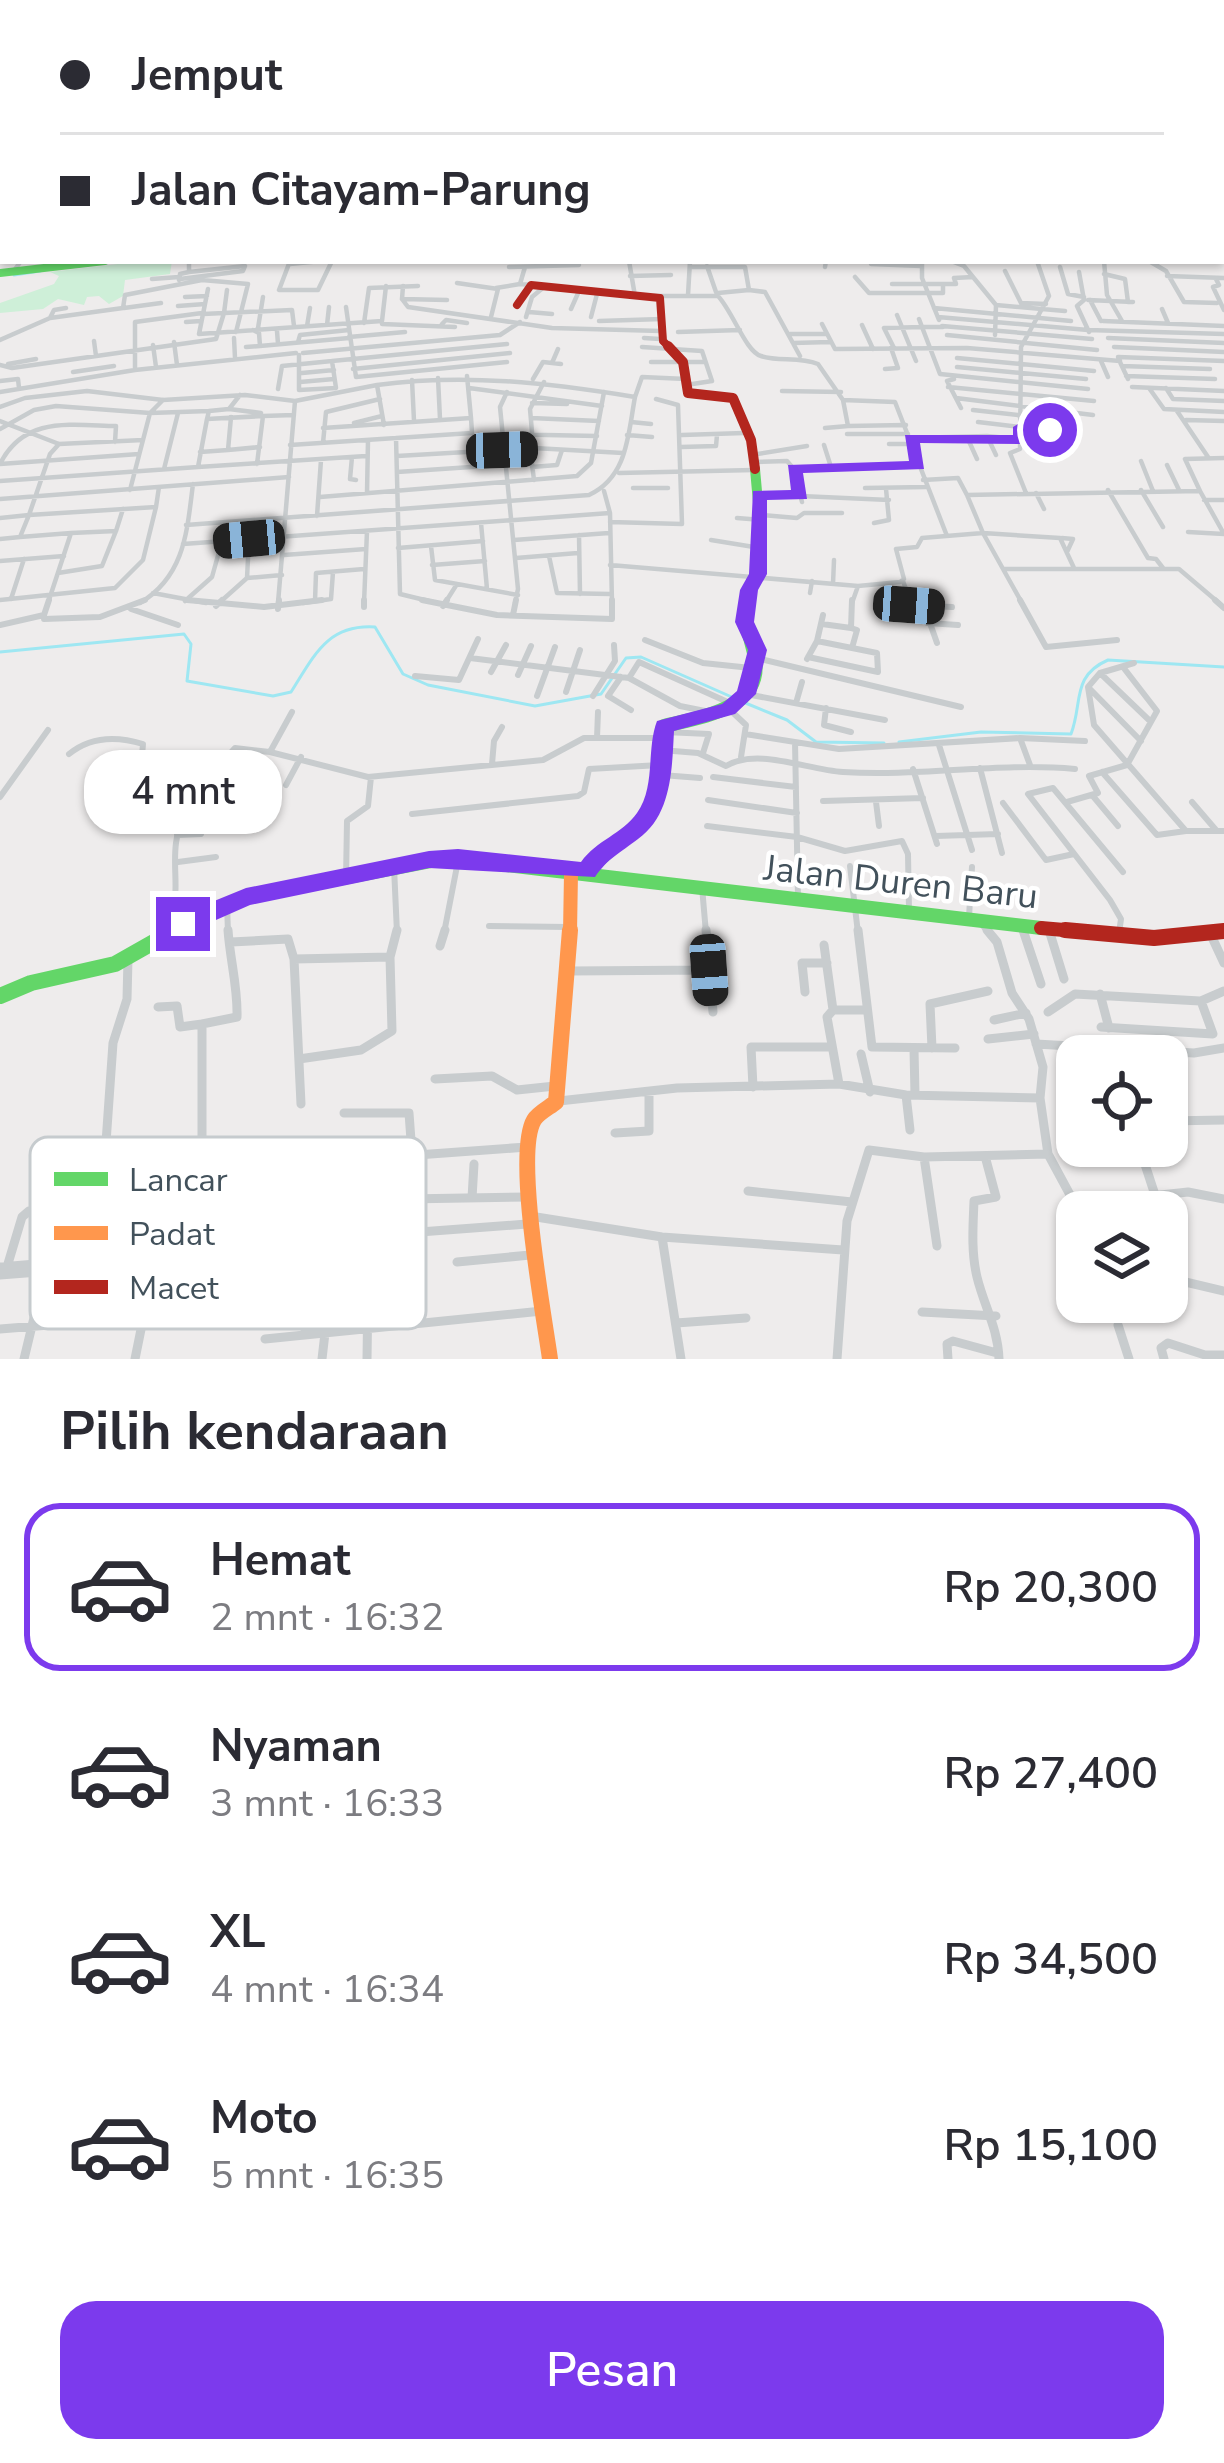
<!DOCTYPE html>
<html lang="id">
<head>
<meta charset="utf-8">
<style>
  :root { --surface:#fff; --page:#f7f7f7; --text:#2b2b33; --muted:#7c7c81; --line:#e1e1e2; --accent:#7c3aed }
  body { margin:0; font-family:"Nunito Sans",sans-serif; background:var(--page); color:var(--text); height:100vh; display:flex; flex-direction:column; font-size:45px; white-space:nowrap }
  * { box-sizing:border-box; margin:0 }
  p { font-size:39px; color:var(--muted) }
  .icon { flex:none; width:66px; height:66px; fill:none; stroke:currentColor; stroke-width:2; stroke-linecap:round; stroke-linejoin:round }
  .map { position:relative; height:1359px; overflow:hidden }
  .side { display:flex; flex-direction:column; background:var(--surface); flex:1 }
  .side>* { flex:none }
  .hud { position:absolute; left:0px; top:0px; width:1224px; height:264px; box-shadow:0 3px 9px #0004; display:grid; align-content:center; height:264px; padding:0 60px; background:var(--surface) }
  .tools { position:absolute; left:1056px; top:1035px; display:grid; gap:24px }
  .tools a { display:grid; place-items:center; width:132px; height:132px; border-radius:24px; background:var(--surface); box-shadow:0 3px 9px #0004; font-size:60px }
  .end { position:absolute; width:54px; height:54px; margin:-27px; border:15px solid #7c3aed; background:#fff; box-shadow:0 0 0 6px #fff }
  .from { border-radius:50% }
  .bubble { position:absolute; height:84px; border-radius:36px; background:var(--surface); box-shadow:0 3px 9px #0004; font-size:39px; font-weight:600; line-height:84px; text-align:center }
  .car { position:absolute; width:36px; height:72px; margin:-36px -18px; border-radius:15px; box-shadow:0 0 9px 3px #0007; background:linear-gradient(#222 24%,#8ab4d8 0 40%,#222 0 76%,#8ab4d8 0 86%,#222 0) }
  .hud b { display:flex; align-items:center; gap:42px; height:114px; font-size:45px }
  .hud b+b { border-top:3px solid var(--line) }
  .hud i { width:30px; height:30px; background:var(--text) }
  ul { padding:0; list-style:none }
  li { display:flex; align-items:center; gap:36px; height:168px; margin:0 24px 18px; padding:0 36px; border:6px solid transparent; border-radius:36px }
  li div { flex:1 }
  li b { display:block; font-size:45px }
  li em { font-style:normal; font-weight:600 }
  li.current { border-color:var(--accent) }
  li>.icon { width:108px; height:108px; stroke-width:1.5 }
  h2 { padding:0 60px; font-size:54px; line-height:144px }
  .action { display:flex; gap:24px; margin-top:auto; padding:24px 60px }
  .action a { flex:1; height:138px; border-radius:36px; background:var(--accent); color:#fff; font-size:48px; font-weight:600; line-height:138px; text-align:center }
  .map>svg:first-child { display:block }
</style>
</head>
<body>
<div class="map">
<svg width="1224" height="1359" viewBox="0 0 1224 1359">
  <rect width="100%" height="100%" fill="#eeecec"/>
  <path fill="#ceefd8" d="M143,261H172L170,274L125,280L123,296L109,304L99,296L87,297L84,305L58,299L43,309L0,313V303L54,284L59,276L50,272Z"/>
  <g fill="none" stroke-linecap="round" stroke-linejoin="round">
    <path stroke="#9ee7f2" stroke-width="3" d="M748,0L772,3
      M1006,0L1054,1
      M792,3L796,0
      M103,263L125,261
      M14,275L40,271
      M0,652L184,634L191,644L187,681L273,696L291,692C314,656 327,624 375,627L403,674L428,685L535,706L601,694L626,658L641,657L734,698
      M743,702L787,720L816,742L884,743
      M899,742L981,732L1071,734C1083,703 1071,676 1108,660L1224,667"/>
    <path stroke="#c8ccce" stroke-width="3" d="M79,0L105,3
      M232,0L283,3
      M462,0L484,1
      M529,0L594,3
      M766,0H792
      M837,0L857,3
      M895,0H916
      M870,1L889,0
      M1052,1L1063,0
      M596,2L608,3
      M806,2L832,3
      M17,3L22,0
      M53,3L60,0
      M112,3L130,0
      M180,3L186,0
      M218,3L222,0
      M371,3L388,0
      M613,3L618,0
      M633,3L638,0
      M936,3H947
      M1213,3H1219
      M1221,42L1224,46"/>
    <path stroke="#c8ccce" stroke-width="4.5" d="M290,261L279,290H318L332,261
      M629,261L635,296
      M922,261V278L939,320
      M951,261L964,266L996,305L995,335
      M1104,261L1107,295L1122,321
      M1149,261L1166,271L1184,302L1217,303
      M290,264L321,261
      M871,264L921,266
      M707,266L716,292
      M509,267L579,265
      M525,267L520,284L531,285
      M690,267H745L749,290L718,293
      M825,267L826,261
      M1060,267L1068,294L1084,297
      M1005,271L1021,303L1046,304
      M13,272L21,261
      M1079,272L1084,300L1077,306L1089,332
      M1104,274L1125,279L1128,302
      M630,276L671,275
      M1167,276L1224,278
      M855,277L869,293H943V284
      M152,279L179,277
      M180,279L243,271L245,266L189,272
      M1216,279L1219,285L1213,287L1224,310
      M179,280L180,274L189,272V261
      M457,283L498,289L491,317
      M892,284H956L954,278L973,277
      M403,286L402,299L447,300
      M496,288L520,284
      M208,289L199,334L382,321L386,286
      M227,290L224,313L292,310L294,326
      M749,290L765,292L800,356
      M688,295L690,261
      M654,296H718C733,312 746,352 761,356C779,362 799,356 818,364L843,400L895,402L947,536
      M185,297L207,296
      M402,299L408,307L552,328L661,331
      M1088,300L1133,302
      M1090,300L1101,321
      M996,305L1065,311
      M178,306L205,304
      M346,307L356,377L507,362
      M124,308L161,303
      M934,308L1071,321
      M571,309L579,291
      M1162,309L1168,323
      M529,312L552,314
      M897,315L916,361
      M526,317L532,297L544,287
      M591,317L597,294
      M938,317L1088,330L1224,334
      M50,318L54,310L66,308
      M599,321L662,319
      M1103,321L1224,326
      M186,322L201,321
      M364,323L369,288L418,286
      M382,324L455,327
      M442,324L446,320L467,323
      M822,324L835,349L967,348L1120,361
      M327,325L329,307
      M862,325L873,349
      M307,326L310,308
      M942,326L1092,339
      M943,327H922L940,374L1088,389
      M258,328L263,297
      M253,330L259,333L260,346L349,338
      M277,331L278,344
      M678,332L740,330
      M790,334H827
      M947,335L1097,350
      M349,337L405,332
      M234,338L235,358
      M644,338L660,339
      M1108,338L1224,343
      M0,340L50,318L123,308L125,295L202,280L248,284L236,332
      M94,341L96,356
      M174,342L177,365
      M298,342L300,335L349,330
      M793,343L830,342
      M153,345L156,367
      M246,347L260,346
      M642,347L702,351L712,381L686,385
      M1114,347L1224,352
      M894,348L884,328L922,327L919,319
      M303,353L500,335L520,322
      M299,355V390L336,388L332,361L507,344
      M1118,357L1224,361
      M957,358L1094,371
      M1119,360L1128,379
      M1101,361L1108,377
      M651,362H705
      M552,363L558,349
      M8,364L36,359
      M0,365L12,368L216,339L224,313L203,314
      M1122,366L1210,369
      M957,367L1086,379
      M353,369L510,353
      M885,369L898,368L891,348
      M135,370V322L202,313
      M73,372L114,366
      M302,373L334,370
      M1126,376L1215,379
      M438,378L440,419
      M533,379L543,362L561,364
      M954,379L947,381L961,408
      M412,380L414,421
      M0,381L18,379L19,388
      M300,382L334,379
      M948,387L1094,401
      M1132,387L1224,391
      M469,388L602,406
      M1149,388L1164,409L1224,412
      M1166,388L1173,399L1224,401
      M278,389L282,366L332,361
      M782,391L841,392
      M0,392L135,370L296,353
      M507,392L500,407L518,589L515,603
      M635,397L642,377L686,379
      M956,398L1093,415
      M843,400L848,426L906,425
      M532,403L567,404
      M0,407L25,398L87,391L163,400L245,395L295,401L377,385
      M229,409L261,413
      M973,410L1079,422
      M209,411L229,409L240,395
      M1177,411L1208,457
      M263,416L207,419L198,467L366,456
      M531,418L599,421
      M1186,420L1224,421
      M0,421L59,444L143,440
      M631,422L651,424
      M978,422L1079,434
      M354,423L382,416
      M323,428L471,418L467,376
      M825,428L848,426
      M0,429L34,410L56,406L150,413L209,411L207,419
      M532,432L530,409L544,382
      M502,434L597,436
      M847,434H908
      M627,435L652,437
      M682,435L744,433
      M967,437L977,459
      M396,438L400,594L437,603
      M912,438L987,436
      M323,443L326,412L380,399
      M889,444H913
      M290,445L472,433L471,418
      M824,445L831,467
      M681,447L716,446L717,435
      M530,448L534,480
      M228,450L260,447
      M200,452L228,450L231,417
      M751,455L807,446
      M996,455L987,436L1070,444
      M397,456L534,448L623,453
      M352,457L350,479L356,480
      M1141,461L1153,491
      M752,462L787,461L793,468L918,466
      M0,464C24,416 70,425 116,426L115,442
      M0,464L139,454
      M257,464L263,416L294,415
      M1167,465L1179,490
      M532,467L557,465L562,450
      M793,468L802,502
      M164,469L178,413
      M397,472L501,465
      M619,473L754,470
      M923,480L958,478L967,495
      M0,481L198,467
      M633,488H668
      M865,488L926,487
      M130,490L150,413L163,400
      M1108,490L1148,558L1156,559L1163,568
      M1141,490L1163,527
      M604,491L610,513L612,603
      M1200,491L1224,534
      M367,493L368,440
      M1026,493L1010,453L1020,449L1021,347L1049,296L1037,261
      M1036,493L1044,509
      M759,494L889,500
      M320,497L577,476L591,463L604,392
      M0,499L289,477
      M1204,500H1224
      M762,515L797,518L804,513H842
      M317,516L321,460
      M0,518L29,515L50,454L59,444
      M737,518L762,520
      M610,522L682,524L678,405L656,399
      M481,523L487,589
      M874,523L889,520L886,489
      M186,525L589,495C628,477 628,434 635,397C548,383 465,373 377,385L384,425
      M116,531L123,509
      M1188,532L1224,534
      M579,535L580,594
      M1062,538L1073,539L1067,552
      M0,539L20,537
      M514,540L609,533
      M711,540L760,548
      M183,544L610,513
      M431,546L435,580L518,595
      M398,548L483,541
      M284,555L366,549
      M549,556L557,593L610,594
      M516,558L578,553
      M0,561L64,556
      M432,565L485,561
      M610,565L858,586L900,582L904,579L896,549L917,547L922,538L983,533L967,495L1200,491L1185,459L1224,458
      M1003,569H1179L1219,603
      M58,573L102,566L116,531L71,533
      M247,578L282,575
      M903,581L911,603
      M833,584L834,560
      M153,593L206,603
      M810,593L812,581
      M11,599L24,559
      M0,600L115,588L143,560L156,507
      M185,601L212,577L222,541
      M315,601L316,573L364,569
      M48,603L71,533L20,537L29,515L156,507L159,487
      M140,603C185,576 187,531 193,484
      M219,603L247,578L249,539
      M278,603L295,401
      M303,603L331,599L333,572
      M364,603L367,531
      M445,603L457,584
      M852,603L858,586
      M1022,603L983,533L1060,538L1074,568"/>
    <path stroke="#c8ccce" stroke-width="6" d="M187,600L264,607L322,600
      M422,600L497,615L612,619V600
      M909,600L927,623L958,625
      M1020,600L1046,647L1117,640
      M1215,600L1224,608
      M909,605L952,607
      M216,606L222,600
      M443,606L447,600
      M364,607V600
      M131,609L178,625
      M278,609L279,600
      M513,615L516,600
      M44,619L100,617L145,600
      M822,624L851,628
      M0,625L44,615L49,600
      M931,626L937,643
      M645,640L703,663L751,668
      M817,641L823,615
      M808,657L878,672L877,653L852,648
      M470,658L629,678L680,706L705,711
      M756,658L961,707
      M807,659L817,641L852,648L857,630L851,628L852,600
      M1134,663L1100,673L1088,687L1094,725L1186,831H1224
      M491,672L506,645
      M1101,674L1150,721
      M518,675L531,646
      M415,676L459,680L478,639
      M621,677L608,696L631,710
      M629,678L639,662L732,704
      M1089,688L1141,741
      M566,692L580,650
      M746,694L885,720
      M537,696L555,647
      M593,696L615,661L614,645
      M796,703L802,682
      M826,708L824,725L851,732
      M729,709L746,725L741,757
      M665,732L709,734L703,753
      M745,734L839,749L1020,738L1085,741
      M597,738L598,712
      M1020,738L1030,765
      M795,742L798,898
      M939,745L972,850
      M661,750L698,753L726,766C758,747 807,770 843,772C920,777 998,762 1075,769
      M270,752L368,777L543,760L584,738H660
      M69,754C91,736 117,736 143,744L141,767L146,774L201,785
      M492,764L494,741L502,727
      M980,768L1002,853
      M913,769L937,844
      M1102,772L1157,835L1186,831
      M662,775L700,778
      M713,777L796,787
      M286,785L301,757
      M1092,795L1118,826
      M0,797L48,730
      M708,800L797,813
      M823,801L923,798
      M876,802L879,826
      M1067,802L1098,793L1089,776L1127,765L1157,711L1123,667
      M1192,802L1216,830
      M1003,803L1046,860L1074,854
      M412,814L578,796L584,792L589,769L660,765
      M707,826L797,837L845,851L902,841L908,854L909,910
      M177,835L201,834
      M936,836L998,834
      M178,862L216,857
      M850,866L858,933
      M394,867L397,933
      M346,879L347,821L368,806L371,777
      M702,887L706,933
      M227,904L228,933
      M969,917L972,867
      M978,920L989,933
      M183,924L174,909C178,886 173,865 176,843C180,803 210,776 235,748L270,752L292,712
      M489,926L568,927
      M1022,926L1024,933
      M1048,927L1050,933
      M444,933L458,861
      M1119,933L1121,919L1110,900L1028,794L1053,788L1123,872"/>
    <path stroke="#c8ccce" stroke-width="9" d="M706,930L713,1012
      M858,930L872,1047L955,1048
      M987,930L997,942L1012,993L1029,1019L1043,1067L1040,1098L1048,1154L1075,1204L1090,1209L1115,1200L1127,1212
      M1023,930L1041,984
      M1049,930L1064,979
      M1210,933L1224,963
      M1119,935L1120,930
      M231,942L288,939L294,959L301,1104
      M824,945L833,1010L827,1017L839,1084
      M440,946L445,930
      M390,957L397,930
      M294,959L390,957L392,1031L361,1050L299,1059
      M570,971L709,970
      M805,992L802,963H827
      M1100,994L1109,1028
      M158,1007L177,1006L180,1027L202,1024
      M833,1010H866
      M1048,1012L1075,994L1200,1001
      M994,1020L1026,1013
      M1101,1027L1213,1034L1201,1001L1224,991
      M988,1039L1034,1034
      M1036,1044L1194,1053L1224,1048
      M932,1048L930,1004L988,991
      M914,1049L915,1095
      M861,1054L870,1092
      M435,1079L492,1076L517,1090L555,1086
      M753,1087L751,1047H832
      M906,1095L910,1130
      M559,1101L677,1088L839,1084L906,1095L1040,1098
      M344,1113H409L412,1154L417,1155L527,1147
      M1167,1121L1224,1120
      M615,1133L649,1131V1092
      M1139,1146L1155,1195
      M985,1156L996,1197L974,1201C973,1226 971,1252 977,1277C984,1306 998,1328 999,1359
      M924,1157L937,1246
      M217,1173L283,1169L282,1198L287,1201L528,1197
      M202,1175V1024L237,1017C238,987 230,960 228,930
      M748,1191L852,1202
      M472,1198L474,1164
      M1115,1200L1188,1192L1224,1199
      M161,1207L167,1262
      M530,1216L662,1237L843,1250
      M393,1234L527,1224
      M662,1237L681,1359
      M221,1252L245,1249
      M82,1262L104,1171L113,1043L127,999L128,959
      M457,1262L530,1255
      M0,1267L130,1256L171,1188L217,1173L221,1252L167,1262L0,1275
      M7,1267L22,1217L29,1211L96,1208
      M1167,1271L1177,1280L1224,1291
      M341,1285L362,1284L368,1289L367,1359
      M922,1312L996,1316
      M676,1323L746,1318
      M1118,1325L1129,1359
      M0,1329L234,1310
      M305,1335L307,1271
      M265,1339L542,1311
      M24,1359L45,1272
      M135,1359L163,1221
      M322,1359L325,1333
      M837,1359L847,1221L869,1150L924,1157L1048,1154
      M948,1359L947,1344L953,1341L997,1353
      M1164,1359L1161,1348L1168,1343L1205,1355H1224"/>
    <path stroke="#63d668" stroke-width="8" d="M0,273L105,261"/>
    <path stroke="#63d668" stroke-width="10" d="M747,603L762,547L755,469"/>
    <path stroke="#63d668" stroke-width="14" d="M587,871L651,812L658,792L664,726C700,717 763,710 755,658C751,637 743,623 748,600
      M169,933L246,897L447,858L1041,928"/>
    <path stroke="#63d668" stroke-width="16" d="M0,996L31,983L115,964L175,930"/>
    <path stroke="#ff974d" stroke-width="14" d="M570,933L571,873"/>
    <path stroke="#ff974d" stroke-width="16" d="M550,1359C544,1315 514,1154 534,1120C538,1113 550,1107 556,1102L570,930"/>
    <path stroke="#b3261e" stroke-width="8" d="M517,305L531,285L660,298L663,341L671,349"/>
    <path stroke="#b3261e" stroke-width="10" d="M668,346L683,362L688,393L733,398L751,440L755,469"/>
    <path stroke="#b3261e" stroke-width="14" d="M1041,928L1099,933
      M1203,933L1224,931"/>
    <path stroke="#b3261e" stroke-width="16" d="M1065,930L1154,938L1224,931"/>
    <defs>
      <path id="rail" d="M1142,0L1146,3"/>
    </defs>
    <use href="#rail" stroke="#c3c5c7" stroke-width="4.5"/>
    <use href="#rail" stroke="#fff" stroke-width="3" stroke-dasharray="4.5" stroke-linecap="butt"/>
  </g>
  <path fill="#7c3aed" d="M1021,422L1058,430L1050,435L1029,432V440L1021,444L920,443L924,469L803,473L807,499L767,500V574L758,590L754,622L767,650L756,694L735,714L674,731C672,768 672,815 638,839C620,853 608,858 595,877L429,868L250,905L191,931H175V917L246,888L429,851L458,849L581,862C597,840 622,834 637,813C656,786 646,750 657,721L722,704L737,691L748,650L735,622L740,590L749,574L753,491L791,490L788,465L909,461L905,435H1013V427Z"/>
  <g text-anchor="middle" stroke-width="9" stroke-linejoin="round" paint-order="stroke">
    <g font-size="36" fill="#42515b" stroke="#fff">
      <text transform="translate(901 881) rotate(6)" y="13">Jalan Duren Baru</text>
    </g>
  </g>
  <rect x="30" y="1137" width="396" height="192" rx="18" fill="#fff" stroke="#c6cbce" stroke-width="3"/>
  <rect x="54" y="1172" width="54" height="14" fill="#63d668"/>
  <rect x="54" y="1226" width="54" height="14" fill="#ff974d"/>
  <rect x="54" y="1280" width="54" height="14" fill="#b3261e"/>
  <g font-size="33" fill="#42515b">
    <text x="129" y="1191">Lancar</text>
    <text x="129" y="1245">Padat</text>
    <text x="129" y="1299">Macet</text>
  </g>
</svg>
<div class="tools">
<a><svg class="icon" aria-label="locate" viewBox="0 0 24 24"><circle cx="12" cy="12" r="6"/><path d="M12 2v4M12 18v4M2 12h4M18 12h4"/></svg></a>
<a><svg class="icon" aria-label="layers" viewBox="0 0 24 24"><path d="M12 4l9 5-9 5-9-5zM3 14l9 5 9-5"/></svg></a>
</div>
<i class="end from" style="left:1050px;top:430px"></i>
<i class="end" style="left:183px;top:924px"></i>
<div class="bubble" style="left:84px;top:750px;width:198px">4 mnt</div>
<i class="car" style="left:502px;top:450px;rotate:88deg"></i>
<i class="car" style="left:249px;top:539px;rotate:265deg"></i>
<i class="car" style="left:909px;top:605px;rotate:94deg"></i>
<i class="car" style="left:709px;top:970px;rotate:176deg"></i>
<div class="hud">
<b><i class="from"></i>Jemput</b>
<b><i></i>Jalan Citayam-Parung</b>
</div>
</div>
<section class="side">
<h2>Pilih kendaraan</h2>
<ul>
<li class="current"><svg class="icon" aria-label="car" viewBox="0 0 24 24"><path d="M5 17H2v-5l4-1 3-4h7l3 4 3 1v5h-3M9 17h6M6 11h13"/><circle cx="7" cy="17" r="2"/><circle cx="17" cy="17" r="2"/></svg><div><b>Hemat</b><p>2 mnt · 16:32</p></div><em>Rp 20,300</em></li>
<li><svg class="icon" aria-label="car" viewBox="0 0 24 24"><path d="M5 17H2v-5l4-1 3-4h7l3 4 3 1v5h-3M9 17h6M6 11h13"/><circle cx="7" cy="17" r="2"/><circle cx="17" cy="17" r="2"/></svg><div><b>Nyaman</b><p>3 mnt · 16:33</p></div><em>Rp 27,400</em></li>
<li><svg class="icon" aria-label="car" viewBox="0 0 24 24"><path d="M5 17H2v-5l4-1 3-4h7l3 4 3 1v5h-3M9 17h6M6 11h13"/><circle cx="7" cy="17" r="2"/><circle cx="17" cy="17" r="2"/></svg><div><b>XL</b><p>4 mnt · 16:34</p></div><em>Rp 34,500</em></li>
<li><svg class="icon" aria-label="car" viewBox="0 0 24 24"><path d="M5 17H2v-5l4-1 3-4h7l3 4 3 1v5h-3M9 17h6M6 11h13"/><circle cx="7" cy="17" r="2"/><circle cx="17" cy="17" r="2"/></svg><div><b>Moto</b><p>5 mnt · 16:35</p></div><em>Rp 15,100</em></li>
</ul>
<div class="action"><a>Pesan</a></div>
</section>
</body>
</html>
